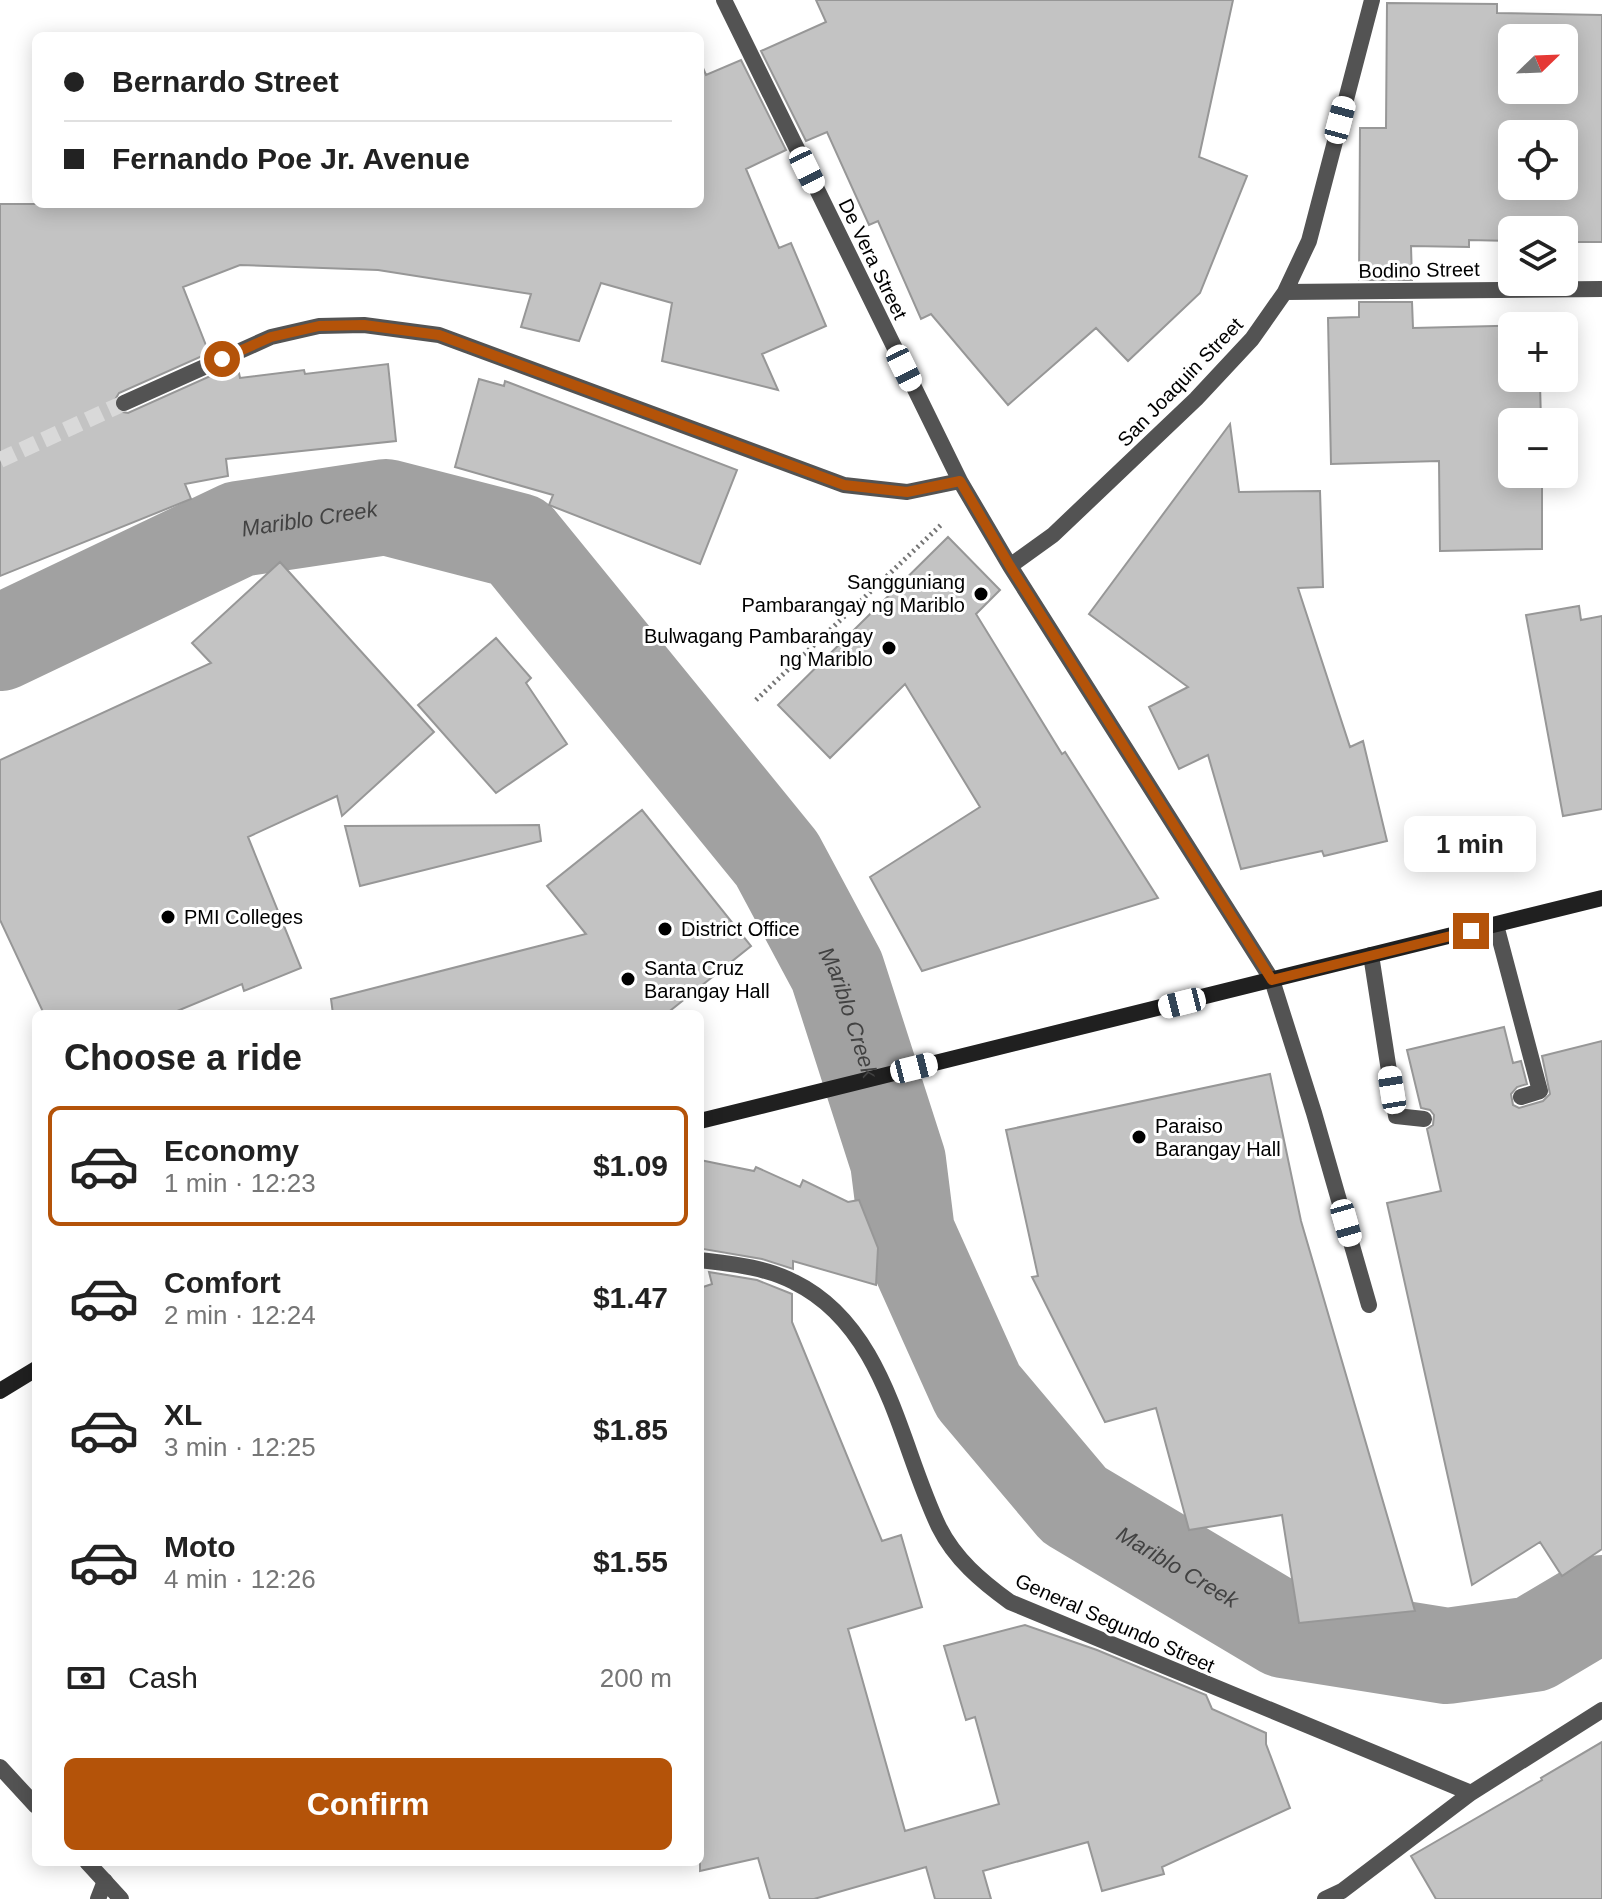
<!DOCTYPE html>
<html lang="en">
<head>
<meta charset="utf-8">
<style>
  :root { --surface:#fff; --page:#f2f2f2; --text:#222; --muted:#767676; --line:#e0e0e0; --accent:#b45309 }
  body { margin:0; font-family:Arial,sans-serif; background:var(--page); color:var(--text); height:100vh; display:flex; flex-direction:column; font-size:30px; white-space:nowrap }
  * { box-sizing:border-box; margin:0 }
  p { font-size:26px; color:var(--muted) }
  .icon { flex:none; width:44px; height:44px; fill:none; stroke:currentColor; stroke-width:2; stroke-linecap:round; stroke-linejoin:round }
  .map { position:relative; flex:1; overflow:hidden }
  .drawer { position:absolute; left:32px; top:1010px; width:672px; height:856px; display:flex; flex-direction:column; background:var(--surface); border-radius:12px; box-shadow:0 4px 20px #0003 }
  .drawer>* { flex:none }
  .top-card { position:absolute; left:32px; top:32px; width:672px; height:176px; border-radius:12px; box-shadow:0 4px 20px #0003; display:grid; align-content:center; height:176px; padding:0 32px; background:var(--surface) }
  .needle { width:52px; rotate:67deg }
  .buttons { position:absolute; left:1498px; top:24px; display:grid; gap:16px }
  .buttons a { display:grid; place-items:center; width:80px; height:80px; border-radius:12px; background:var(--surface); box-shadow:0 4px 20px #0003; font-size:40px }
  .end { position:absolute; width:36px; height:36px; margin:-18px; border:10px solid #b45309; background:#fff; box-shadow:0 0 0 4px #fff }
  .from { border-radius:50% }
  .bubble { position:absolute; height:56px; border-radius:12px; background:var(--surface); box-shadow:0 4px 20px #0003; font-size:26px; font-weight:700; line-height:56px; text-align:center }
  .car { position:absolute; width:24px; height:48px; margin:-24px -12px; border-radius:10px; box-shadow:0 0 6px 2px #0007; background:linear-gradient(#fff 24%,#345 0 40%,#fff 0 76%,#345 0 86%,#fff 0) }
  .top-card b { display:flex; align-items:center; gap:28px; height:76px; font-size:30px }
  .top-card b+b { border-top:2px solid var(--line) }
  .top-card i { width:20px; height:20px; background:var(--text) }
  ul { padding:0; list-style:none }
  li { display:flex; align-items:center; gap:24px; height:120px; margin:0 16px 12px; padding:0 16px; border:4px solid transparent; border-radius:12px }
  li div { flex:1 }
  li b { display:block; font-size:30px }
  li em { font-style:normal; font-weight:700 }
  li.selected { border-color:var(--accent) }
  li>.icon { width:72px; height:72px; stroke-width:1.5 }
  h2 { padding:0 32px; font-size:36px; line-height:96px }
  .pay { display:flex; align-items:center; gap:20px; height:88px; padding:0 32px; font-size:30px }
  .pay p { margin-inline-start:auto }
  .primary-button { display:flex; gap:16px; margin-top:auto; padding:16px 32px }
  .primary-button a { flex:1; height:92px; border-radius:12px; background:var(--accent); color:#fff; font-size:32px; font-weight:700; line-height:92px; text-align:center }
  .map>svg:first-child { display:block }
</style>
</head>
<body>
<div class="map">
<svg width="1602" height="1899" viewBox="0 0 1602 1899">
  <rect width="100%" height="100%" fill="#fff"/>
  <g fill="none" stroke-linecap="round" stroke-linejoin="round">
    <path stroke="#a1a1a1" stroke-width="96" id="s1" d="M0,643L239,529L386,507L518,541L777,859L837,971L898,1161L907,1233L978,1391L1074,1505L1284,1630L1447,1656L1533,1644L1602,1603"/>
  </g>
  <path fill="#c3c3c3" stroke="#979797" stroke-width="2" fill-rule="evenodd" d="M816,0H1233L1199,157L1247,176L1200,293L1128,361L1096,328L1008,405L931,314L921,319L878,221L869,225L827,132L806,141L761,51L826,22Z
    M1387,3L1497,4V13L1602,15V242H1564V230H1512V241L1469,240V247L1411,246L1412,280H1359L1360,128H1386ZM1512,38H1564V90H1512ZM1512,134H1564V186H1512Z
    M741,60L786,150L746,169L779,248L791,243L826,326L762,354L778,390L662,361L672,303L601,283L579,341L521,327L531,294L378,270L240,265L183,287L209,353L119,393L113,403L117,411L128,413L217,373H239L240,378L304,370L305,374L388,364L396,441L226,459L228,476L185,484L191,499L0,576V204H700V61L706,75Z
    M1359,302H1412L1413,328L1542,325L1512,326V378H1543V383H1540L1541,422H1512V474H1542V549L1440,551L1439,461L1331,464L1328,318L1359,317Z
    M479,379L504,386L505,381L737,470L700,564L549,505L553,495L455,467Z
    M1230,424L1239,492L1320,491L1323,587L1298,588L1350,747L1363,741L1387,841L1324,856L1322,851L1241,869L1208,755L1179,769L1149,707L1188,687L1089,614Z
    M948,537L1000,590L976,614L1062,754L1065,752L1158,898L922,971L870,877L980,807L905,684L830,758L778,705Z
    M280,562L434,732L342,816L337,796L248,837L301,968L244,991L242,984L170,1014H44L0,920V760L211,663L192,643Z
    M1579,606L1581,620L1602,616V809L1563,816L1526,615Z
    M496,638L531,678L526,683L567,744L496,793L418,705Z
    M642,810L751,946L666,1014H333L331,999L586,934L547,886Z
    M539,825L541,841L360,886L345,826Z
    M1504,1027L1513,1063L1521,1061L1527,1084L1517,1087L1511,1094L1513,1105L1519,1108L1543,1101L1550,1094L1542,1056L1602,1041V1549L1562,1576L1540,1542L1472,1585L1387,1203L1441,1191L1427,1129L1433,1125L1434,1115L1430,1110L1421,1108L1407,1050Z
    M1270,1074L1301,1221L1415,1611L1299,1623L1282,1515L1189,1530L1156,1408L1105,1422L1032,1277L1038,1276L1006,1130Z
    M700,1160L754,1171L756,1167L800,1187L803,1180L848,1202L859,1200L878,1248L876,1285L793,1261V1269L762,1259L703,1249L700,1236Z
    M709,1272L757,1280L792,1294V1322L882,1541L901,1535L922,1607L848,1629L905,1831L999,1804L975,1717L966,1720L944,1646L1025,1625L1097,1650L1206,1695L1212,1709L1266,1733V1744L1290,1808L1162,1867L1164,1874L1102,1891L1088,1842L983,1871L991,1899H935L926,1867L814,1899H770L758,1858L700,1871V1288L712,1284Z
    M1602,1742V1899H1436L1411,1856L1542,1780L1541,1778Z"/>
  <g fill="none" stroke-linecap="round" stroke-linejoin="round">
    <path stroke="#d9d9d9" stroke-width="16" stroke-dasharray="16 8" stroke-linecap="butt" d="M0,460L124,403"/>
    <path stroke="#757575" stroke-width="5" stroke-dasharray="2 4" stroke-linecap="butt" d="M756,700L942,524"/>
    <path stroke="#535353" stroke-width="16" d="M1496,925L1540,1091L1521,1097
      M1371,955L1396,1116L1424,1119
      M1272,980L1314,1113L1369,1305
      M98,1899L105,1881"/>
    <path stroke="#535353" stroke-width="16" d="M724,0L960,481L1010,566L1272,980
      M1285,292L1602,289
      M124,403L271,337L319,326L364,325L439,335L844,485L907,492L960,481
      M1010,566L1053,535L1196,399L1252,339L1285,292L1309,241L1372,0
      M700,1260C732,1264 765,1267 794,1282C886,1327 899,1444 939,1527C955,1559 981,1581 1010,1602L1471,1793
      M0,1767L36,1806
      M87,1862L121,1899
      M1325,1899L1342,1891L1471,1793L1602,1710"/>
    <path stroke="#202020" stroke-width="16" d="M700,1121L1602,898
      M0,1391L36,1369"/>
  </g>
  <g fill="none" stroke-linecap="round" stroke-linejoin="round">
    <path stroke="#b45309" stroke-width="10" d="M222,359L271,337L319,326L364,325L439,335L844,485L907,492L960,481L1010,566L1272,980L1471,931"/>
  </g>
  <g fill="#000" stroke="#fff" stroke-width="3">
    <circle cx="981" cy="594" r="8"/>
    <circle cx="889" cy="648" r="8"/>
    <circle cx="168" cy="917" r="8"/>
    <circle cx="665" cy="929" r="8"/>
    <circle cx="628" cy="979" r="8"/>
    <circle cx="1139" cy="1137" r="8"/>
  </g>
  <g text-anchor="middle" stroke-width="6" stroke-linejoin="round" paint-order="stroke">
    <g font-size="20" fill="#000" stroke="#fff">
      <text transform="translate(873 259) rotate(64)" y="7">De Vera Street</text>
      <text transform="translate(1419 270) rotate(-1)" y="7">Bodino Street</text>
      <text transform="translate(1180 382) rotate(-46)" y="7">San Joaquin Street</text>
      <text transform="translate(1115 1623) rotate(24)" y="7">General Segundo Street</text>
    </g>
    <g font-size="20" fill="#000" stroke="#fff" text-anchor="start">
      <text x="965" y="589" text-anchor="end">Sangguniang<tspan x="965" dy="23">Pambarangay ng Mariblo</tspan></text>
      <text x="873" y="643" text-anchor="end">Bulwagang Pambarangay<tspan x="873" dy="23">ng Mariblo</tspan></text>
      <text x="184" y="924">PMI Colleges</text>
      <text x="681" y="936">District Office</text>
      <text x="644" y="975">Santa Cruz<tspan x="644" dy="23">Barangay Hall</tspan></text>
      <text x="1155" y="1133">Paraiso<tspan x="1155" dy="23">Barangay Hall</tspan></text>
    </g>
    <g font-size="22" font-style="italic" fill="#424242" stroke="#fff">
      <text dy="8" stroke="none"><textPath href="#s1" startOffset="336">Mariblo Creek</textPath></text>
      <text dy="8" stroke="none"><textPath href="#s1" startOffset="1130">Mariblo Creek</textPath></text>
      <text dy="8" stroke="none"><textPath href="#s1" startOffset="1802">Mariblo Creek</textPath></text>
    </g>
  </g>
</svg>
<div class="buttons">
<a><svg class="needle" viewBox="-14 -14 28 28"><path d="M0-13l5 13h-10z" fill="#e53935"/><path d="M0 13l5-13h-10z" fill="#767676"/></svg></a>
<a><svg class="icon" aria-label="locate" viewBox="0 0 24 24"><circle cx="12" cy="12" r="6"/><path d="M12 2v4M12 18v4M2 12h4M18 12h4"/></svg></a>
<a><svg class="icon" aria-label="layers" viewBox="0 0 24 24"><path d="M12 4l9 5-9 5-9-5zM3 14l9 5 9-5"/></svg></a>
<a>+</a>
<a>−</a>
</div>
<i class="end from" style="left:222px;top:359px"></i>
<i class="end" style="left:1471px;top:931px"></i>
<div class="bubble" style="left:1404px;top:816px;width:132px">1 min</div>
<i class="car" style="left:1340px;top:120px;rotate:15deg"></i>
<i class="car" style="left:807px;top:170px;rotate:154deg"></i>
<i class="car" style="left:904px;top:368px;rotate:154deg"></i>
<i class="car" style="left:1182px;top:1003px;rotate:256deg"></i>
<i class="car" style="left:914px;top:1068px;rotate:76deg"></i>
<i class="car" style="left:1392px;top:1090px;rotate:351deg"></i>
<i class="car" style="left:1346px;top:1223px;rotate:164deg"></i>
<div class="top-card">
<b><i class="from"></i>Bernardo Street</b>
<b><i></i>Fernando Poe Jr. Avenue</b>
</div>
<section class="drawer">
<h2>Choose a ride</h2>
<ul>
<li class="selected"><svg class="icon" aria-label="car" viewBox="0 0 24 24"><path d="M5 17H2v-5l4-1 3-4h7l3 4 3 1v5h-3M9 17h6M6 11h13"/><circle cx="7" cy="17" r="2"/><circle cx="17" cy="17" r="2"/></svg><div><b>Economy</b><p>1 min · 12:23</p></div><em>$1.09</em></li>
<li><svg class="icon" aria-label="car" viewBox="0 0 24 24"><path d="M5 17H2v-5l4-1 3-4h7l3 4 3 1v5h-3M9 17h6M6 11h13"/><circle cx="7" cy="17" r="2"/><circle cx="17" cy="17" r="2"/></svg><div><b>Comfort</b><p>2 min · 12:24</p></div><em>$1.47</em></li>
<li><svg class="icon" aria-label="car" viewBox="0 0 24 24"><path d="M5 17H2v-5l4-1 3-4h7l3 4 3 1v5h-3M9 17h6M6 11h13"/><circle cx="7" cy="17" r="2"/><circle cx="17" cy="17" r="2"/></svg><div><b>XL</b><p>3 min · 12:25</p></div><em>$1.85</em></li>
<li><svg class="icon" aria-label="car" viewBox="0 0 24 24"><path d="M5 17H2v-5l4-1 3-4h7l3 4 3 1v5h-3M9 17h6M6 11h13"/><circle cx="7" cy="17" r="2"/><circle cx="17" cy="17" r="2"/></svg><div><b>Moto</b><p>4 min · 12:26</p></div><em>$1.55</em></li>
</ul>
<div class="pay"><svg class="icon" aria-label="cash" viewBox="0 0 24 24"><path d="M3 7h18v10H3z"/><circle cx="12" cy="12" r="2"/></svg>Cash<p>200 m</p></div>
<div class="primary-button"><a>Confirm</a></div>
</section>
</div>
</body>
</html>
